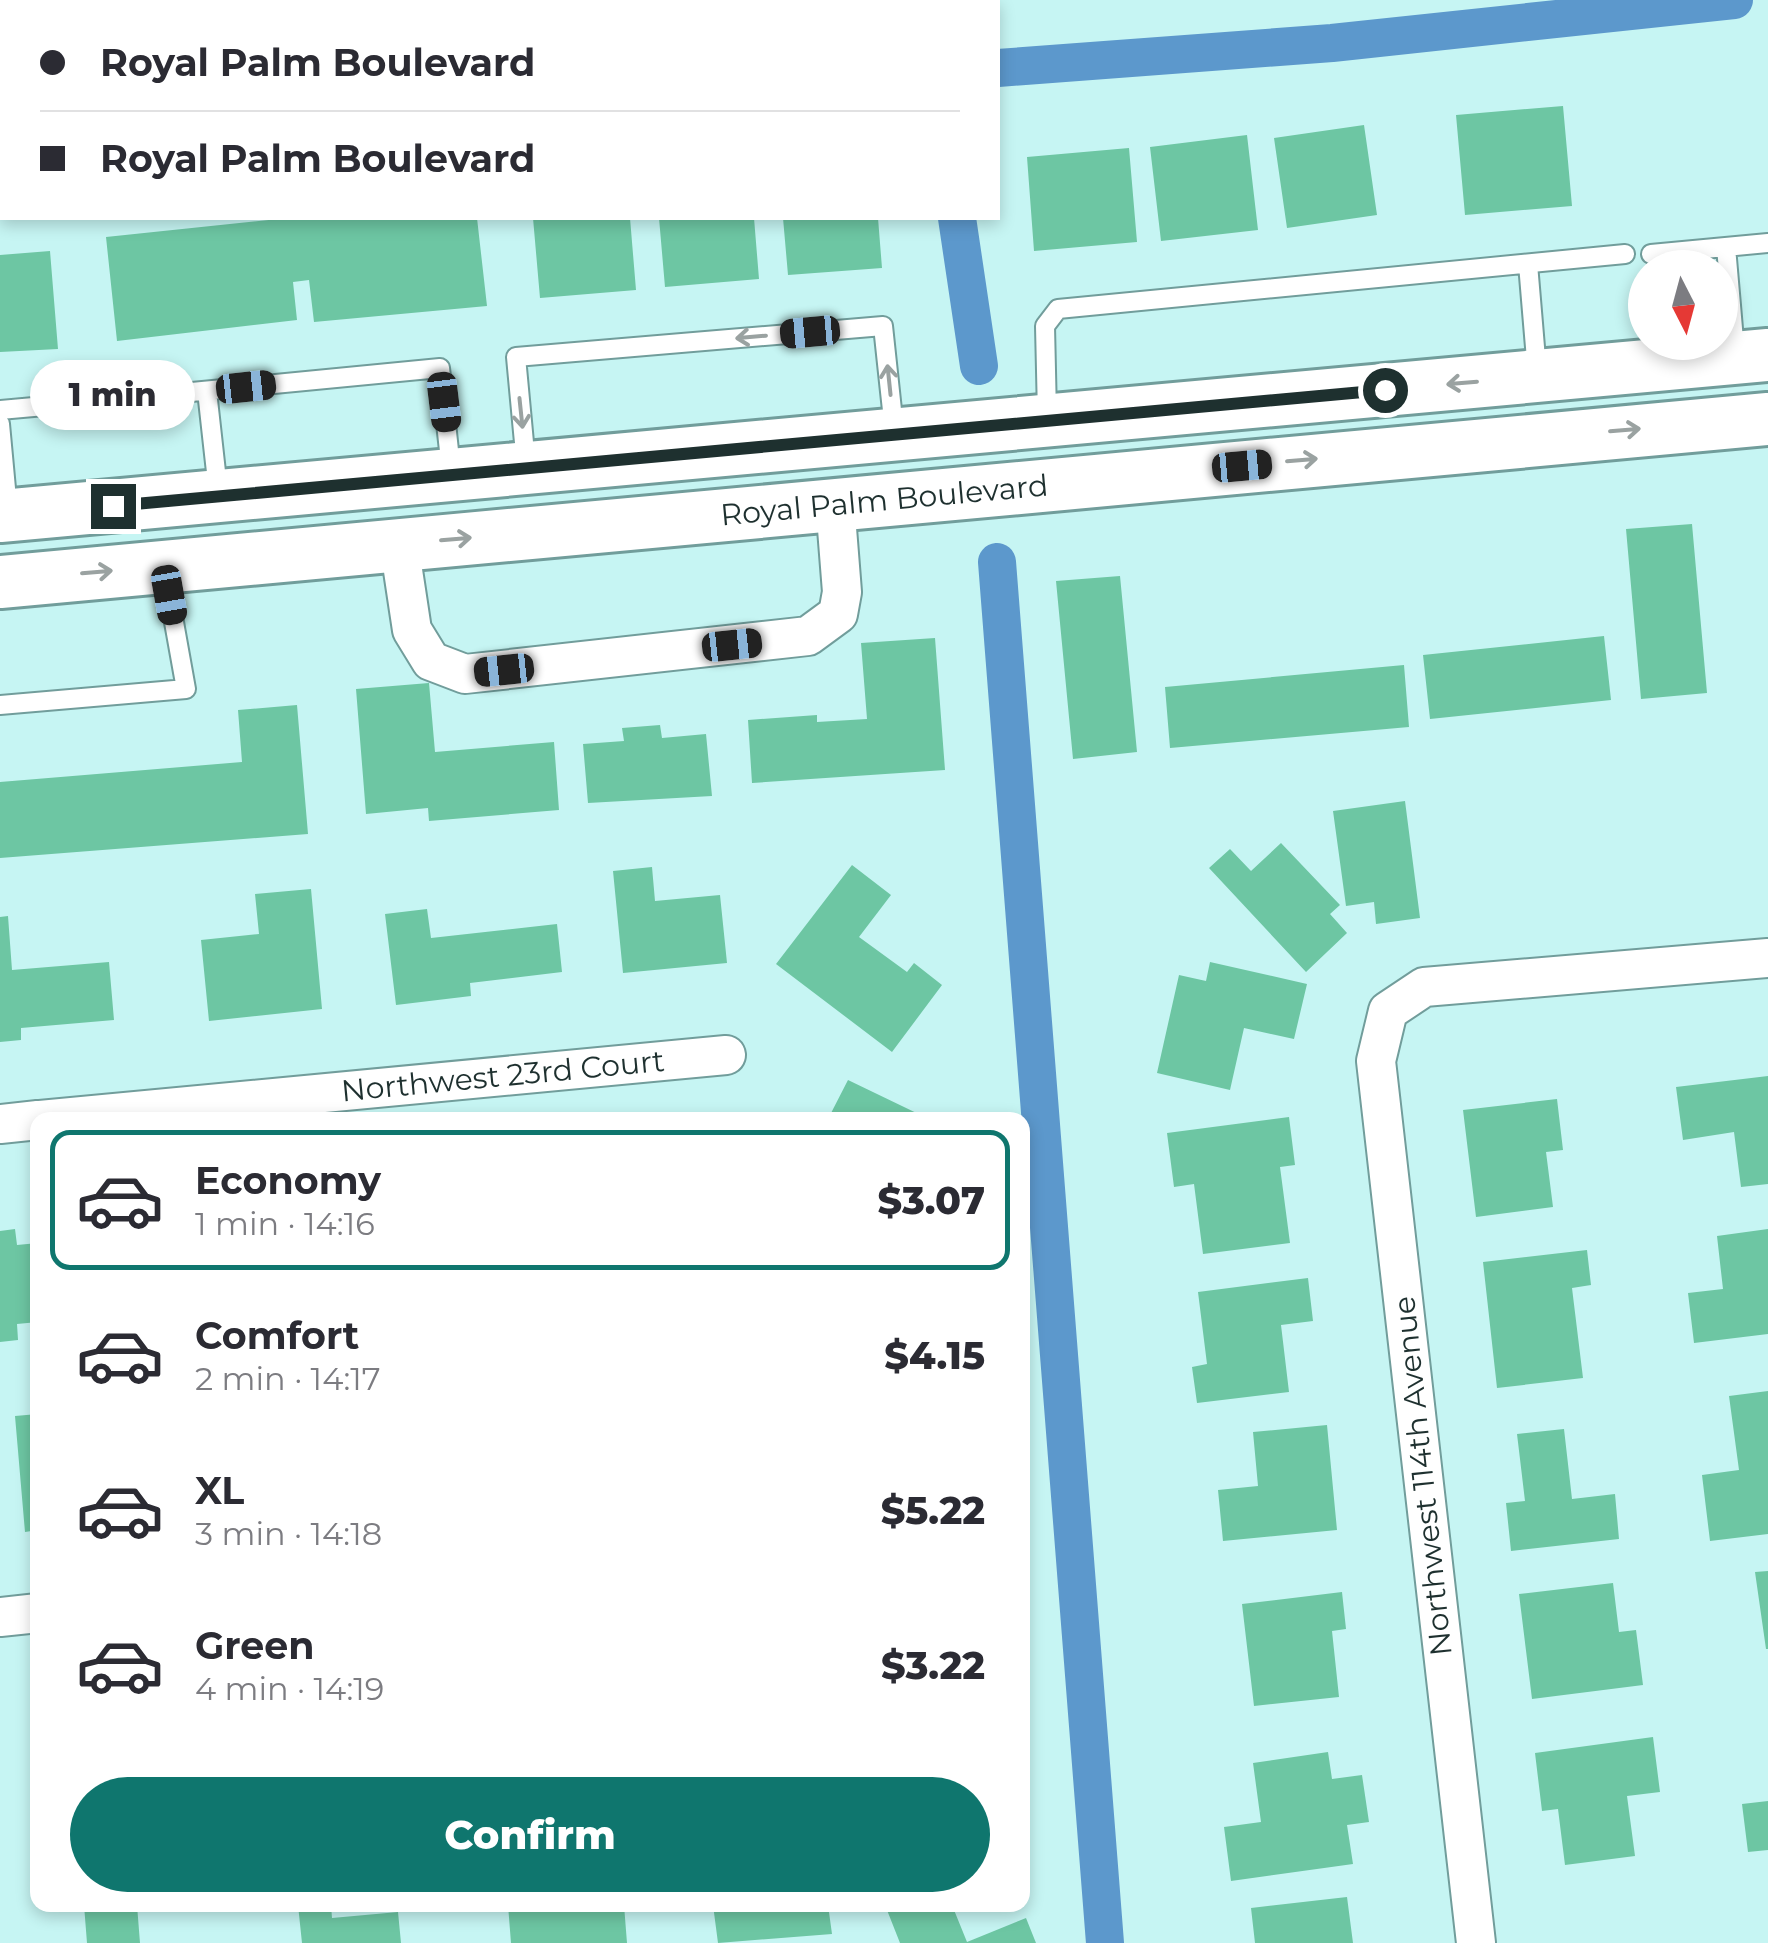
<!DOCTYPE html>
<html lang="en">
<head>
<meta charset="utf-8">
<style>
  :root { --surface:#fff; --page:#f2f2f3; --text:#2b2b33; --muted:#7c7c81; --line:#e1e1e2; --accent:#0f766e }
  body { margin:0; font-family:Montserrat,sans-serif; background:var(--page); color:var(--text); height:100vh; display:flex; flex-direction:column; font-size:38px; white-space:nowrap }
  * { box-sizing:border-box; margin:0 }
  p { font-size:32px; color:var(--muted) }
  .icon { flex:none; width:55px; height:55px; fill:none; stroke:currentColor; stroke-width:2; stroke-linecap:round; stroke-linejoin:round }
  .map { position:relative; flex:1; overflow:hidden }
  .sheet { position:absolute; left:30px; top:1112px; width:1000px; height:800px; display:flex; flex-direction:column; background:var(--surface); border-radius:20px; box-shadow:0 5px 15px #0003 }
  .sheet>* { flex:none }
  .hud { position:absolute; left:0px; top:0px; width:1000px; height:220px; box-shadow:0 5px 15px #0003; display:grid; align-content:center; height:220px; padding:0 40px; background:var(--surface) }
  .needle { width:65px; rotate:174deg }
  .fabs { position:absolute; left:1628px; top:250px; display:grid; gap:20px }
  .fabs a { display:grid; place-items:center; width:110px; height:110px; border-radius:50%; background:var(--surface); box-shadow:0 5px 15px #0003; font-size:50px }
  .end { position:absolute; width:45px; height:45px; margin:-22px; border:12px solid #1e302f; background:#fff; box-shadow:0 0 0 5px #fff }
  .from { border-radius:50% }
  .bubble { position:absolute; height:70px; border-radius:35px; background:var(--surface); box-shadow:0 5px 15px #0003; font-size:32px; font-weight:800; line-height:70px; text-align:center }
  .car { position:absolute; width:30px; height:60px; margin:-30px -15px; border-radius:12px; box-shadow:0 0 8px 2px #0007; background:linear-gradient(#222 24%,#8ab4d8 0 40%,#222 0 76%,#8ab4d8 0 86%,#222 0) }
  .hud b { display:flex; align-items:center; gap:35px; height:95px; font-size:38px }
  .hud b+b { border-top:2px solid var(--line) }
  .hud i { width:25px; height:25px; background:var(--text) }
  ul { padding:18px 0 0; list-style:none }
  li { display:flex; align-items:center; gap:30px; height:140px; margin:0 20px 15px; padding:0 20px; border:5px solid transparent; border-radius:20px }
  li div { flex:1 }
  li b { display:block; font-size:38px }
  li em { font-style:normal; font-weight:800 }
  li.on { border-color:var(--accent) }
  li>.icon { width:90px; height:90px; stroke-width:1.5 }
  .primary-button { display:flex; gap:20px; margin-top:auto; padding:20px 40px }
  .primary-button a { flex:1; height:115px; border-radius:60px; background:var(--accent); color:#fff; font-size:40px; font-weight:800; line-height:115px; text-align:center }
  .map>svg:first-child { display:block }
</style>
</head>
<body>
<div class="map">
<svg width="1768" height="1943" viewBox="0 0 1768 1943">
  <rect width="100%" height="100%" fill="#c6f5f3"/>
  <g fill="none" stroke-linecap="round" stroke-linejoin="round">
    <path stroke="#5c98cc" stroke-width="38" d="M998,68L1332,43L1734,0
      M0,145H2
      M957,218L979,366
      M997,562L1105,1943"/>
  </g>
  <path fill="#6dc6a3" d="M1563,106L1572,206L1465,215L1456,115Z
    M1364,125L1377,215L1287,228L1274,138Z
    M1247,135L1258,230L1161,241L1150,147Z
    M1129,148L1137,242L1034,251L1027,157Z
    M288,218H477L487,306L314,322L309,280L293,282L297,320L117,341L106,237Z
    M533,218H630L636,290L540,298Z
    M659,218H754L759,279L665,287Z
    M783,218H878L882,268L788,275Z
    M50,251L58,349L0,352V255Z
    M1692,524L1707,693L1641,699L1626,529Z
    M1120,576L1137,752L1073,759L1056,581Z
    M1604,636L1611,700L1430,719L1423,655Z
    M935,638L945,770L752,783L748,720L817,715V722L867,719L861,643Z
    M1404,665L1409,727L1170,748L1165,687Z
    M429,683L435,752L554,742L559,810L429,821L428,808L366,814L356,689Z
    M297,705L308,834L0,858V782L242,762L238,710Z
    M660,725L662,738L706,734L712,796L588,803L583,744L624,741L622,728Z
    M1405,801L1420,918L1376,924L1374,902L1346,906L1333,811Z
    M1281,843L1340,905L1330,914L1347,933L1306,972L1209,868L1230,849L1251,871Z
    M852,865L891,895L859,937L907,972L914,963L942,985L892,1052L776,964Z
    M652,867L655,901L720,895L727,963L623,973L613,871Z
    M311,889L322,1009L209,1021L201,940L259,934L255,894Z
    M427,909L431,938L557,924L562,972L470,983L471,996L396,1005L385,914Z
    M8,916L12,970L109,962L114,1020L21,1028V1040L0,1042V917Z
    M1210,962L1307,984L1294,1039L1244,1028L1230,1090L1157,1073L1179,975L1206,981Z
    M1768,1076V1184L1741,1187L1734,1132L1683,1140L1676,1087Z
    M848,1080L931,1120H836L829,1117Z
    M1557,1099L1563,1150L1546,1152L1553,1207L1476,1217L1463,1110Z
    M1289,1117L1295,1165L1280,1167L1290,1243L1203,1254L1194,1184L1174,1187L1167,1133Z
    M15,1229L17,1245L38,1243V1322L17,1324L18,1340L0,1342V1231Z
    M1768,1229V1334L1694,1343L1688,1293L1723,1289L1717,1236Z
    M1587,1250L1591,1285L1572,1288L1583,1378L1497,1388L1483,1262Z
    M1308,1278L1313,1321L1281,1325L1289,1392L1197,1403L1192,1367L1207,1364L1198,1292Z
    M1768,1391V1534L1710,1541L1702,1475L1739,1470L1729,1396Z
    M38,1414V1530L25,1532L15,1416Z
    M1327,1425L1337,1530L1223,1541L1218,1490L1258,1486L1253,1432Z
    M1564,1429L1572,1499L1615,1494L1619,1539L1511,1551L1506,1503L1525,1501L1517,1434Z
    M1768,1571V1649H1766L1755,1572Z
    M1613,1583L1619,1632L1636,1630L1643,1685L1532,1699L1519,1594Z
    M1342,1592L1346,1629L1332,1631L1339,1697L1254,1706L1242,1604Z
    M1653,1737L1660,1792L1627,1796L1635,1856L1565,1865L1558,1809L1542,1811L1535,1753Z
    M1328,1752L1332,1779L1362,1775L1369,1822L1347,1825L1353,1864L1231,1881L1224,1827L1261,1822L1253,1763Z
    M1768,1801V1850L1748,1852L1742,1804Z
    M1347,1897L1353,1943H1255L1251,1908Z
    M84,1905H137L140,1943H87Z
    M298,1905H331L332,1918L398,1912L401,1943H302Z
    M508,1905H624L627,1943H511Z
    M713,1905H828L832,1934L718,1943Z
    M885,1905H952L967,1942L1026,1918L1036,1943H900Z"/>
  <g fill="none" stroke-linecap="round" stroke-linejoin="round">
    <defs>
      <path id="lane" d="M1726,247L1735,352
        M1651,254L1768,243
        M1528,264L1537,371
        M207,391L218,490
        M119,399L440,368L451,469
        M0,410L78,403
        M1047,415L1045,326L1058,309L1625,254
        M0,424L8,510
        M526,464L516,357L883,326L894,429
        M0,705L186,689L165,572"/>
      <g id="street">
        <path d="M399,544L412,630L431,661L465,674L808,636L838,614L842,592L835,503"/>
        <path id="s1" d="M40,1120L726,1055"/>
        <path d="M0,1124L38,1120"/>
        <path d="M0,1617L38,1613"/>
        <path d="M1476,1943L1376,1061L1388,1011L1424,987L1768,958"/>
      </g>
      <g id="secondary">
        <path d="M0,516L1768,355"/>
        <path id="s2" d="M0,582L1768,419"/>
      </g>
    </defs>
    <use href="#lane" stroke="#719d9b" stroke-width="22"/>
    <use href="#street" stroke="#719d9b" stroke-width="42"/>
    <use href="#secondary" stroke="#719d9b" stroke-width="58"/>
    <use href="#lane" stroke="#fff" stroke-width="18"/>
    <use href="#street" stroke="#fff" stroke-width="38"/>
    <use href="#secondary" stroke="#fff" stroke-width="52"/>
  </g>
  <defs><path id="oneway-shaft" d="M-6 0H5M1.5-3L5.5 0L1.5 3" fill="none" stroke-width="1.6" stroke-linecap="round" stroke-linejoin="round" transform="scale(2.5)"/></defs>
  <g stroke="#9aa2a1">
    <use href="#oneway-shaft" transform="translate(751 337) rotate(175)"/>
    <use href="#oneway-shaft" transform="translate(889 380) rotate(-96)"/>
    <use href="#oneway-shaft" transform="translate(1462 383) rotate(175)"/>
    <use href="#oneway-shaft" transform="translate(521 413) rotate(84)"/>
    <use href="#oneway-shaft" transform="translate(1625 430) rotate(-5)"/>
    <use href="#oneway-shaft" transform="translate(1302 460) rotate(-5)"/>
    <use href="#oneway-shaft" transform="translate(456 539) rotate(-5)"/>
    <use href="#oneway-shaft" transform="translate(97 572) rotate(-5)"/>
  </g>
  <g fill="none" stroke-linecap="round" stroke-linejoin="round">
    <path stroke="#1e302f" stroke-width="12" d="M113,506L1385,390"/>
  </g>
  <g text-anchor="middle" stroke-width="8" stroke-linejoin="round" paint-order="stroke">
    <g font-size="30" fill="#1e302f" stroke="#fff">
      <text dy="10" stroke="none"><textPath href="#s2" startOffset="888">Royal Palm Boulevard</textPath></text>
      <text dy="10" stroke="none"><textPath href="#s1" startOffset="465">Northwest 23rd Court</textPath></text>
      <text transform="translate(1423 1476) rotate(-96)" y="10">Northwest 114th Avenue</text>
    </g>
  </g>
</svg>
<div class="fabs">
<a><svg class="needle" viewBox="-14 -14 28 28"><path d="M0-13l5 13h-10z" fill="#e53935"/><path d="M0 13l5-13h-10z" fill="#7c7c81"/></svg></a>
</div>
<i class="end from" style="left:1385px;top:390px"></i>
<i class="end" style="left:113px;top:506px"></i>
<div class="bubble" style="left:30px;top:360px;width:165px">1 min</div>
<i class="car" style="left:810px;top:332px;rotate:265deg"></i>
<i class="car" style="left:246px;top:387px;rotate:84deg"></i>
<i class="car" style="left:444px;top:402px;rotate:173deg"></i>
<i class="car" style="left:1242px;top:466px;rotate:85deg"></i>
<i class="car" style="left:169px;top:595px;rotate:170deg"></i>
<i class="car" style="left:732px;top:645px;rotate:84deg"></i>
<i class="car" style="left:504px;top:670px;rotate:264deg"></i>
<div class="hud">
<b><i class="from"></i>Royal Palm Boulevard</b>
<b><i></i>Royal Palm Boulevard</b>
</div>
<section class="sheet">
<ul>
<li class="on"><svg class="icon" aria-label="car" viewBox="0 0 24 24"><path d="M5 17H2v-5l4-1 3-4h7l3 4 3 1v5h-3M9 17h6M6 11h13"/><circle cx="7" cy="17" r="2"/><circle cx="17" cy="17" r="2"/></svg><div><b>Economy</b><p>1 min · 14:16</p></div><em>$3.07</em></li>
<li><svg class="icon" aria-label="car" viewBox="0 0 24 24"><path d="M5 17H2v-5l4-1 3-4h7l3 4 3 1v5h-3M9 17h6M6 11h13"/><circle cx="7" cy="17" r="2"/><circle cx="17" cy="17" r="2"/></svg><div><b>Comfort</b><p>2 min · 14:17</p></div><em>$4.15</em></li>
<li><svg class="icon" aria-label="car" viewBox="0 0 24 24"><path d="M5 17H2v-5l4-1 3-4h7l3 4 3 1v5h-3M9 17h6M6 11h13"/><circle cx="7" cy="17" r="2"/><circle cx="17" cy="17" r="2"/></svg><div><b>XL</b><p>3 min · 14:18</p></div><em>$5.22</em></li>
<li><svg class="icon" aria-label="car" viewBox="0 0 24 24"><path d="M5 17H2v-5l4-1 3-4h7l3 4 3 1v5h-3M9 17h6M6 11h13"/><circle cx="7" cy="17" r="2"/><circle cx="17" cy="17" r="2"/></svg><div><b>Green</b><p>4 min · 14:19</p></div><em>$3.22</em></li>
</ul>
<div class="primary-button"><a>Confirm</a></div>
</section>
</div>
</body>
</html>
